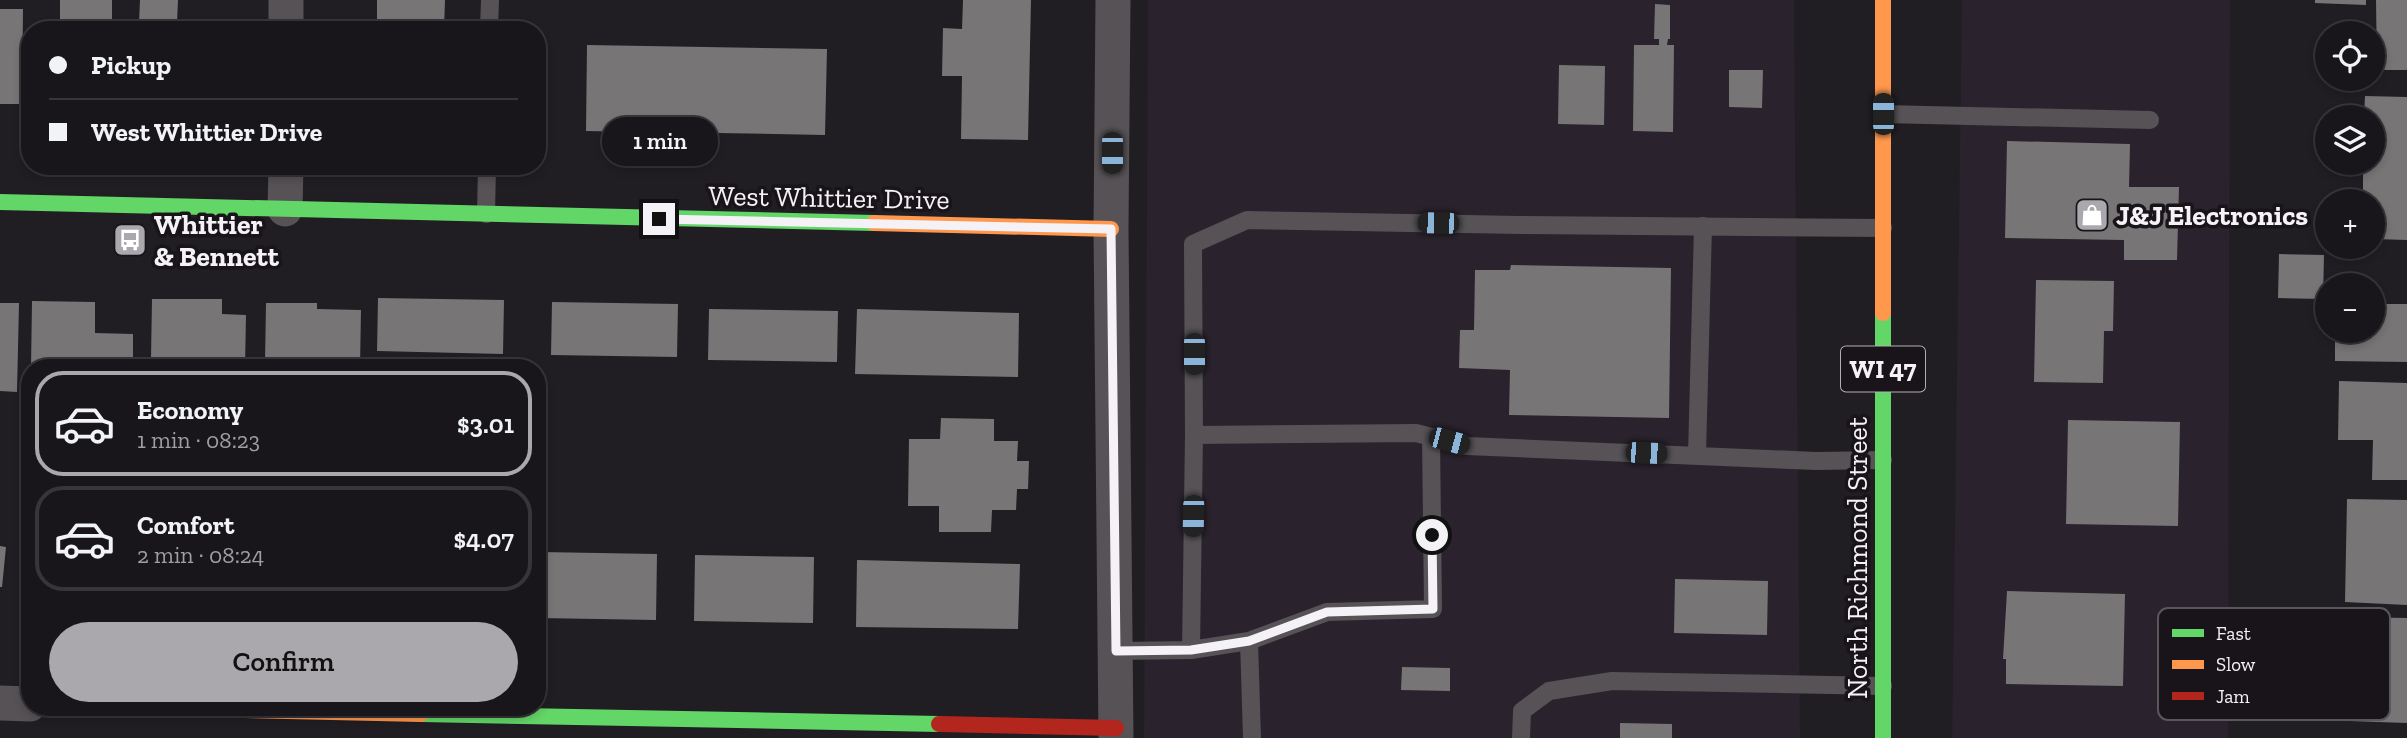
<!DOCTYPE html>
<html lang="en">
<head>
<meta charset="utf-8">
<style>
  :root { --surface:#18161a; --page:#211f23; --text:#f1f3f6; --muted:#9f9fa2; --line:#363539; --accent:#aaa8ac }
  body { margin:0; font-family:"Zilla Slab",serif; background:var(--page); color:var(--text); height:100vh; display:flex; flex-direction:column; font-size:26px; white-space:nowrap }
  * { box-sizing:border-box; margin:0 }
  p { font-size:23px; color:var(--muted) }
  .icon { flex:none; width:38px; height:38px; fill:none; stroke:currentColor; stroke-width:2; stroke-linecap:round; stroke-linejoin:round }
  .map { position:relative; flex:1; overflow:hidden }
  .sheet { position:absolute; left:21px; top:359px; width:525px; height:357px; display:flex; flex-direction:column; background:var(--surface); border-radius:28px; box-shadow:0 4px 10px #0003,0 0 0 2px var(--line) }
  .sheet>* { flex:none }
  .hud { position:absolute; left:21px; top:21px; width:525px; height:154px; border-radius:28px; box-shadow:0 4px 10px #0003,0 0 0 2px var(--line); display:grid; align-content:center; height:154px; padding:0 28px; background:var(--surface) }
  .fabs { position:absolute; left:2315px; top:21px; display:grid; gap:14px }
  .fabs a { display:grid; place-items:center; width:70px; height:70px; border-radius:50%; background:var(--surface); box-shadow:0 4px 10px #0003,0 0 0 2px var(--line); font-size:35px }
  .end { position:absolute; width:32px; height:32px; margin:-16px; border:9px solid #f4f2f6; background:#111; box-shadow:0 0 0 4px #111 }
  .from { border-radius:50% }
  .bubble { position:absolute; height:49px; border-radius:24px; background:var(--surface); box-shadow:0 4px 10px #0003,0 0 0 2px var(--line); font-size:23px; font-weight:600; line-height:49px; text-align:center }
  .car { position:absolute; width:21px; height:42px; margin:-21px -10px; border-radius:9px; box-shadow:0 0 5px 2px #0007; background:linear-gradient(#222 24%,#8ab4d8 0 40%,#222 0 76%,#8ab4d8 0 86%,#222 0) }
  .hud b { display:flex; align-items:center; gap:24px; height:66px; font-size:26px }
  .hud b+b { border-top:2px solid var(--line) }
  .hud i { width:18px; height:18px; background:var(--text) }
  ul { padding:12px 0 0; list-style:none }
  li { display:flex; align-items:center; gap:21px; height:105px; margin:0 14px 10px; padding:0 14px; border:4px solid var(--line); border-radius:28px }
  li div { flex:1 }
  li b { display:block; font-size:26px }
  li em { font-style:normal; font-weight:600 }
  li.current { border-color:var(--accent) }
  li>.icon { width:63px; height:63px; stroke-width:1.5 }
  .primary-button { display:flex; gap:14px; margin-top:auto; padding:14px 28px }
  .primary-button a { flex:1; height:80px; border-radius:42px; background:var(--accent); color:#111; font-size:28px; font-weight:600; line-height:80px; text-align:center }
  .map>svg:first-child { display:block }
</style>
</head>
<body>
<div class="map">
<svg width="2407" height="738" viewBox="0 0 2407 738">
  <rect width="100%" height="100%" fill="#201e22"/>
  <path fill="#2a222c" d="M1148,0H1794L1800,738H1144Z
    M1962,0H2230L2228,738H1952Z"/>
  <path fill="#787576" d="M60,0H112V23H60Z
    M140,0H178L177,23H139Z
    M377,0H445L444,30H377Z
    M963,0H1031L1028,140L961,139L962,76H942L943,28L962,29Z
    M2315,0H2366V5L2315,3Z
    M2376,0H2407V70H2377Z
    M1655,4L1670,5V39H1668L1667,45H1674L1673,132L1633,131L1634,45H1659V39H1654Z
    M0,9H23L22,104H0Z
    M587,45L827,49L825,135L717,133V137L683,136V133L586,131Z
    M1559,65L1605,66L1604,125L1558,124Z
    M1729,70H1763L1762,108L1729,107Z
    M2365,96L2407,97V240L2373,239V201H2363V163H2373V117H2364Z
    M2007,141L2130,144L2129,187H2179L2177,260H2124V240L2005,238Z
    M2279,254L2324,255L2323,299L2278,298Z
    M1511,265L1671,268L1669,418L1509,415L1510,370L1459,368L1460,330H1474L1475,270H1510Z
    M2036,280L2114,281L2113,331H2104L2103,383L2034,382Z
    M378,298L504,300L503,354L377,351Z
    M152,299H222V314L246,315L245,368H189V359L151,358Z
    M32,301L95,302V333L133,334V368H31Z
    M552,302L678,304L677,357L551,355Z
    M0,303H19L17,392L0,391Z
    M266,303H317V309L361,310L360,368H308V362L265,361Z
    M2373,304H2407V362L2335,361V331H2373Z
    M709,309L838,311L837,362L708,360Z
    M857,309L1019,313L1018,377L855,374Z
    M2339,381L2407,383V480H2372L2373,440H2338Z
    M941,418L994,419V441H1018L1017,461H1029L1028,489H1017L1016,510H992L991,532H939V506H908L909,439H940Z
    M2068,420L2180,422L2178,526L2066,524Z
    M2347,499L2407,500V605L2345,602Z
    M0,546L6,547L2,587H0Z
    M540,552L657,554L656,620L539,618Z
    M695,555L814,557L813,623L694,621Z
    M857,560L1020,564L1018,629L856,627Z
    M28,562H30V605H26Z
    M1675,579L1768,581L1767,635L1674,633Z
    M2007,591L2125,594L2123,686L2006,684V659H2003Z
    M2351,617L2407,618V723L2349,721Z
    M1402,667L1450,668V691L1401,690Z
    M1620,723L1672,724V738H1620Z"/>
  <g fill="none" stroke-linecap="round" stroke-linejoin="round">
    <path stroke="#565256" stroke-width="18" d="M489,30L490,0
      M1883,114L2150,120
      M486,214L487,166
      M1883,228L1520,225L1247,220L1193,244L1194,435L1416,433L1467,446L1816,461L1883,460
      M1697,455L1703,226
      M1249,641L1252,738
      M1191,650L1249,641L1327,612L1433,609L1431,437
      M1117,651L1191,650L1194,435
      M1521,738L1522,711L1549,691L1612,681L1883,686"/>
    <path stroke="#565256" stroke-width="35" d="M1113,0L1111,229L1116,738
      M286,30V0
      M285,209L286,166
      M0,703L30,704"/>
    <path stroke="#63d668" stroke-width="16" d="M0,202L874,223
      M1883,313V738
      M421,714L939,724"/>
    <path stroke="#ff974d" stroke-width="16" d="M1883,0V313
      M874,223L1111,229
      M106,707L421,714"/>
    <path stroke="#b3261e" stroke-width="16" d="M939,724L1116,728"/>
  </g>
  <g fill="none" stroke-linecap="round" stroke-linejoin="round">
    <path stroke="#f4f2f6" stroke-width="9" d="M659,219L1111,229L1116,651L1191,650L1249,641L1327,612L1433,609L1432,535"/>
  </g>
  <defs>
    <symbol id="shop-square" viewBox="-11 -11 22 22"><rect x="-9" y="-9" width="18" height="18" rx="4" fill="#aaa8ac" stroke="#18141a"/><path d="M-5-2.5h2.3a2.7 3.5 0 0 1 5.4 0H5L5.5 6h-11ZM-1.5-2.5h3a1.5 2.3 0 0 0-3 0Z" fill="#fff"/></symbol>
    <symbol id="bus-square" viewBox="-11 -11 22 22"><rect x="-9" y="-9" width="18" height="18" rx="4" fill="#aaa8ac" stroke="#18141a"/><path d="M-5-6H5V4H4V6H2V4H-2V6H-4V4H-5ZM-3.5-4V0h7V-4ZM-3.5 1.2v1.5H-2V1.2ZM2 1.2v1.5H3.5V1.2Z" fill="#fff"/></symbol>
  </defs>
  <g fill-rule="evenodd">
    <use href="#shop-square" x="2073" y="196" width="38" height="38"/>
    <use href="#bus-square" x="111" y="221" width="38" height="38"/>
  </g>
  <g text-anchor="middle" stroke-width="7" stroke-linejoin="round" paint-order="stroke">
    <rect fill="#18141a" stroke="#b2afb4" stroke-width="2" x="1841" y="346.5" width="84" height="45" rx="5"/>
    <g font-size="26" font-weight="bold" fill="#f4f2f6">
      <text x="1883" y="378">WI 47</text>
    </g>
    <g font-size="28" fill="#f4f2f6" stroke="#18141a">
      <text transform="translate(829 197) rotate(1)" y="10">West Whittier Drive</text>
      <text transform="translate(1857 558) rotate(-90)" y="10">North Richmond Street</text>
    </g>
    <g font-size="28" font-weight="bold" fill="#f4f2f6" stroke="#18141a" text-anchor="start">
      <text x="2116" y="225">J&amp;J Electronics</text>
      <text x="154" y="234">Whittier<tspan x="154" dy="32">&amp; Bennett</tspan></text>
    </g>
  </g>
  <rect x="2158" y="608" width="232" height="112" rx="10" fill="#18141a" stroke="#5a575c" stroke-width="2"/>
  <rect x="2172" y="629" width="32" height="8" fill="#63d668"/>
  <rect x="2172" y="660" width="32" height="9" fill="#ff974d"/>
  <rect x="2172" y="692" width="32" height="8" fill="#b3261e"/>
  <g font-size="19" fill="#f4f2f6">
    <text x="2216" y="640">Fast</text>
    <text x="2216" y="671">Slow</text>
    <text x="2216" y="703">Jam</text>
  </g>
</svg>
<div class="fabs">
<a><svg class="icon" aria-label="locate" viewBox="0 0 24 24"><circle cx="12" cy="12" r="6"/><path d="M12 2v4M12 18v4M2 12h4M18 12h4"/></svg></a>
<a><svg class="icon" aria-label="layers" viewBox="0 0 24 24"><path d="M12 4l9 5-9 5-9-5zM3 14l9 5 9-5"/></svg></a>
<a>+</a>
<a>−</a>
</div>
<i class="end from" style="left:1432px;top:535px"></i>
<i class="end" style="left:659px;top:219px"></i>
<div class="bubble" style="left:602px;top:117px;width:116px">1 min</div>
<i class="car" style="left:1883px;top:114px;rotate:0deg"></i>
<i class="car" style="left:1112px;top:153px;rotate:180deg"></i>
<i class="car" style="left:1438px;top:223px;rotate:271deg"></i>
<i class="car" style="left:1194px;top:354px;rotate:180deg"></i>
<i class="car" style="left:1449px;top:441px;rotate:105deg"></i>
<i class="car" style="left:1646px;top:453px;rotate:92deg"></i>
<i class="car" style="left:1193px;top:516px;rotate:181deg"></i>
<div class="hud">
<b><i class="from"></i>Pickup</b>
<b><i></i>West Whittier Drive</b>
</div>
<section class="sheet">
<ul>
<li class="current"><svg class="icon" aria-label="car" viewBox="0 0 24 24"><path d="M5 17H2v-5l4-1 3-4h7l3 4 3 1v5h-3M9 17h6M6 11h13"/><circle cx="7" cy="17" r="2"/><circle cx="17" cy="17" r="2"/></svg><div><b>Economy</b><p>1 min · 08:23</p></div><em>$3.01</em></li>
<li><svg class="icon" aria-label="car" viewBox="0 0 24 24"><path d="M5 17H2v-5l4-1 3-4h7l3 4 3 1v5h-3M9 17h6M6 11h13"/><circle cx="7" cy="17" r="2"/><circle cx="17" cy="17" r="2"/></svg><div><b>Comfort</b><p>2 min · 08:24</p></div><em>$4.07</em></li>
</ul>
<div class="primary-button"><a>Confirm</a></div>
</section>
</div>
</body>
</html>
